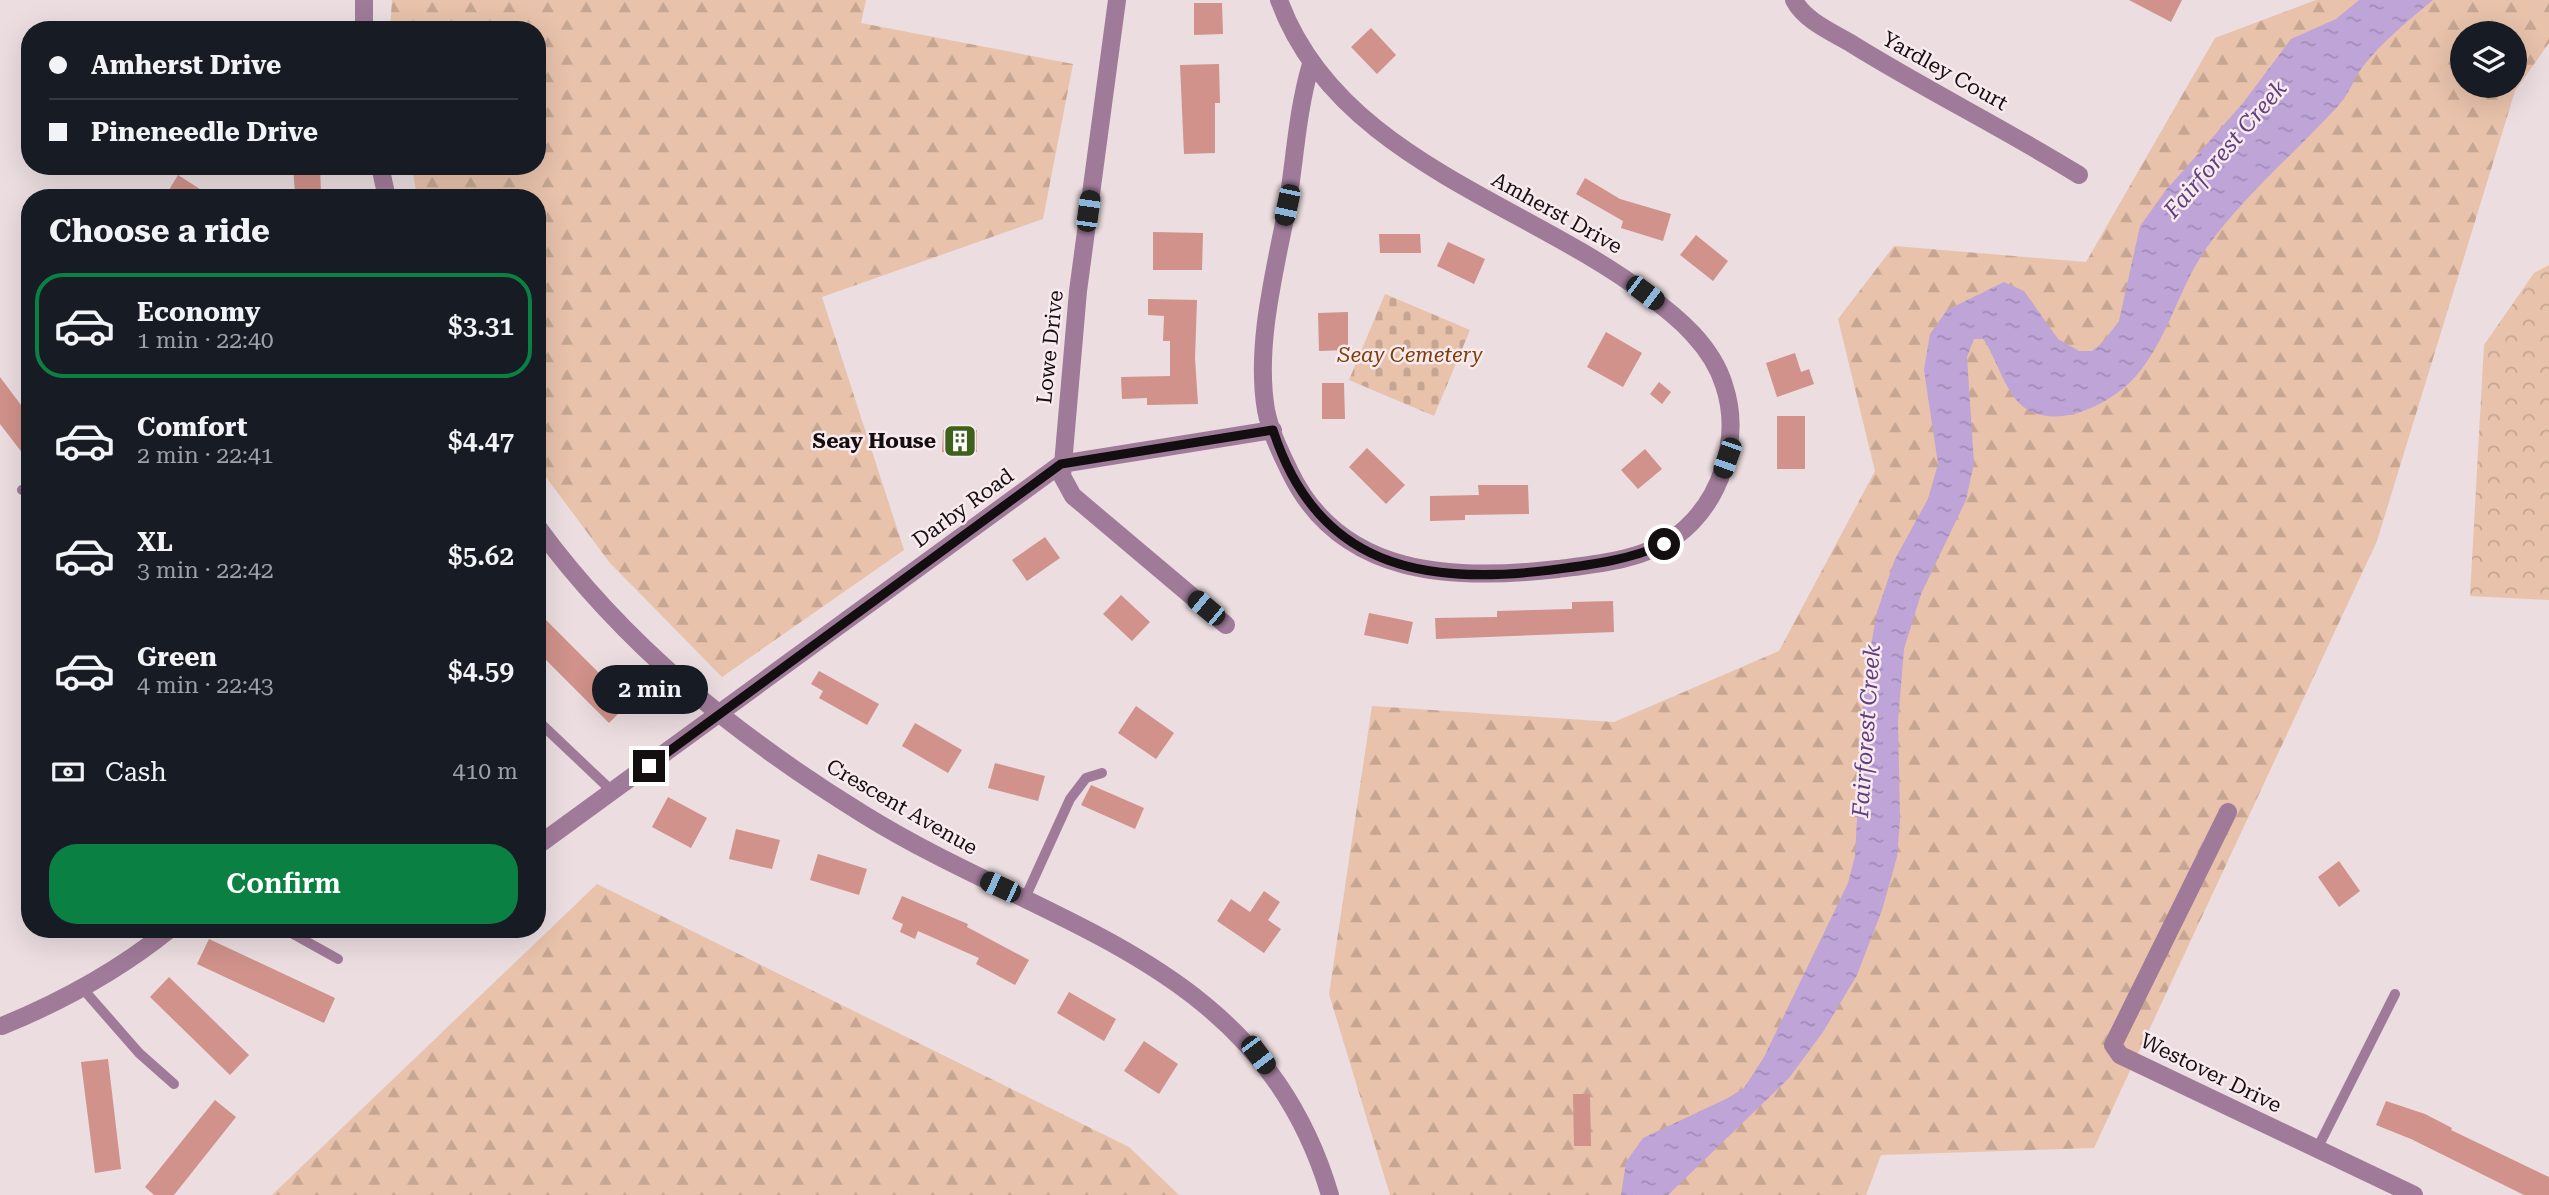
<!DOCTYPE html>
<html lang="en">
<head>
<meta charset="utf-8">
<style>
  :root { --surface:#171b24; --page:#20242c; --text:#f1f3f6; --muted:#9ea1a6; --line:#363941; --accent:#0b8043 }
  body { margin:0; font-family:"Roboto Serif",serif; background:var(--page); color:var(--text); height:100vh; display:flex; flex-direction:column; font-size:26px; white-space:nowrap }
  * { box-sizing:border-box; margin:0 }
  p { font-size:23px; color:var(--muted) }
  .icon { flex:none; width:38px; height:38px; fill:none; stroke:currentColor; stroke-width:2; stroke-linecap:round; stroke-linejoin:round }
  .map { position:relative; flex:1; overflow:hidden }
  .details { position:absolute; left:21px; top:189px; width:525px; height:749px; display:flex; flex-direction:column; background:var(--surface); border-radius:28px; box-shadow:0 7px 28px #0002 }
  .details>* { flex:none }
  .banner { position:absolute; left:21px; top:21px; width:525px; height:154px; border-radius:28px; box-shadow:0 7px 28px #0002; display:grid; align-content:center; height:154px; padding:0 28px; background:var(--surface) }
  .buttons { position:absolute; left:2450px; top:21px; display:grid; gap:14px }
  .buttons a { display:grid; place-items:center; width:77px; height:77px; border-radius:50%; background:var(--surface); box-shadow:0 7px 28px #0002; font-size:35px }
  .end { position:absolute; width:32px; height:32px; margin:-16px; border:9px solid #130e0f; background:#fff; box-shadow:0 0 0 4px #fff }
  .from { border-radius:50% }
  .bubble { position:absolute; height:49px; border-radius:24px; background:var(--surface); box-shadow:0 7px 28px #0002; font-size:23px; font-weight:600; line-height:49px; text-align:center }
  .car { position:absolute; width:21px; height:42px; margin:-21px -10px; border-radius:9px; box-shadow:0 0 5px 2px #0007; background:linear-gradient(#222 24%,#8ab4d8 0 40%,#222 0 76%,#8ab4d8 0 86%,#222 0) }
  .banner b { display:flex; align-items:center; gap:24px; height:66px; font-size:26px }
  .banner b+b { border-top:2px solid var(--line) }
  .banner i { width:18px; height:18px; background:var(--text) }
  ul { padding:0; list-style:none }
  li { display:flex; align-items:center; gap:21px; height:105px; margin:0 14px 10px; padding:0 14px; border:4px solid transparent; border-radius:28px }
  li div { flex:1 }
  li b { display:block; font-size:26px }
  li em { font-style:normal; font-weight:600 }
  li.selected { border-color:var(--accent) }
  li>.icon { width:63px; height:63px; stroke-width:1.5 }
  h2 { padding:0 28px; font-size:32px; line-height:84px }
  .pay { display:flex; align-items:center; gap:18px; height:77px; padding:0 28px; font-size:26px }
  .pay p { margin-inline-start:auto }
  .button { display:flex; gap:14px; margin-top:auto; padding:14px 28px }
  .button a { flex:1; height:80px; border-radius:28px; background:var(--accent); color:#fff; font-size:28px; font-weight:600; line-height:80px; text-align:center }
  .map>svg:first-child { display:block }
</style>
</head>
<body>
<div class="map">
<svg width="2549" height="1195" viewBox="0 0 2549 1195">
  <defs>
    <pattern id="forest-firs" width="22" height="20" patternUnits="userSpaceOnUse" patternTransform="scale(1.75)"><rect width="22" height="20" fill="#e8c2ab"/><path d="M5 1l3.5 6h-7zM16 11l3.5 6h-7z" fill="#c6a692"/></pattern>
    <pattern id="cemetery-stones" width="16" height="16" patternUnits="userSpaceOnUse" patternTransform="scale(1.75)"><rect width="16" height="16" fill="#e8c2ab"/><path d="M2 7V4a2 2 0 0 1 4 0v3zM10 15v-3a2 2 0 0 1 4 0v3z" fill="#c6a692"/></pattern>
    <pattern id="park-crowns" width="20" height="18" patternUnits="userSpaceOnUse" patternTransform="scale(1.75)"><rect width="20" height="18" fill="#e8c2ab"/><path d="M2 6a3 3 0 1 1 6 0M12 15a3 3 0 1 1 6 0" fill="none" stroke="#c6a692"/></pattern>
    <pattern id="water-ripples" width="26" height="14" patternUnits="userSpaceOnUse" patternTransform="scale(1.75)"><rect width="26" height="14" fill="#bea4d7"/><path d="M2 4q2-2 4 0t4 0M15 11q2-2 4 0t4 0" fill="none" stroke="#a28cb7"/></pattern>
  </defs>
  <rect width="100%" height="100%" fill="#ebdde0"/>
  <path fill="url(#forest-firs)" fill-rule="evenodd" d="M392,0H866L861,23L1073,64L1043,219L822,297L904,550L722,677L610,563L537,465V198H417L412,166H537V30H390Z
    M2316,0H2549V43L2515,91L2377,541L2094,1148L1881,1155L1866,1195H1390L1329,994L1372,706L1614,722L1779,651L1875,471L1838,319L1894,246L2086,262L2215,38ZM2462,33H2515V86H2462Z
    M597,884L1129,1147L1179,1195H272Z"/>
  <path fill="url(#cemetery-stones)" d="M1385,294L1470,330L1434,416L1349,380Z"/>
  <path fill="url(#park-crowns)" d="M2549,265V600L2470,596L2484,345L2534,273Z"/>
  <path fill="url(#water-ripples)" d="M2359,0H2433C2409,20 2383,41 2364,65C2354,78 2349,94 2338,106C2294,154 2243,196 2205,250C2178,290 2168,339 2136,376C2114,401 2066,427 2032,412C2006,401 1999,361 1983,339H1974L1967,357L1974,463L1966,500L1921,594L1904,649L1898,721L1900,820L1897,857L1882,910L1857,975L1823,1032L1789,1078L1668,1195H1621L1626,1162L1643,1138L1728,1098L1744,1088L1764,1057L1848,883L1855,856L1864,684L1877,612L1895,559L1928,499L1938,464L1924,370L1930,334L1947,310L2004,282L2024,291L2058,339L2079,351H2092L2103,342L2119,321L2140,226L2166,190L2243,103L2291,39L2336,19Z"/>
  <path fill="#d0928a" d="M2129,0H2182L2171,22Z
    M1194,3H1222L1223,34L1194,35Z
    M1371,28L1396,55L1377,74L1351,47Z
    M1219,64L1220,103H1215V153L1184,154L1180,65Z
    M293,166H320L321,193L295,195Z
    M178,175L214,198H164Z
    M1585,178L1620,199L1671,214L1663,241L1621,228L1623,221L1576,194Z
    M1153,232L1203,233L1202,270H1153Z
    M1379,234H1420L1421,253H1380Z
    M1696,235L1728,261L1713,281L1680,255Z
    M1448,242L1485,259L1474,284L1437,266Z
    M1148,299L1197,300L1195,358L1198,404L1147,405V398L1122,399L1121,377L1170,376V341H1163L1164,316L1148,315Z
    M1348,312V350L1319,351L1318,313Z
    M1606,332L1642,353L1623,387L1587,367Z
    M1795,353L1801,372L1809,369L1814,384L1777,397L1766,363Z
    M0,377L30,417V463L0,424Z
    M1659,382L1671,392L1662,404L1650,394Z
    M1322,383H1344L1345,419H1322Z
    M1777,416H1805V469H1777Z
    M943,430H977V452H942Z
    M1367,448L1405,485L1386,504L1349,467Z
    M1645,449L1662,469L1638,489L1621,470Z
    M1478,485H1528L1529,514L1465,515V520L1430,521V496L1479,495Z
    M1045,537L1060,558L1027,581L1012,560Z
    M1121,595L1150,622L1132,641L1103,614Z
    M1613,601L1614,632L1436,639L1435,618L1497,617V611L1572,609V602Z
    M537,611L629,703L609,723L537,651Z
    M1369,613L1413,622L1408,644L1364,635Z
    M819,671L879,704L867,725L819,698L823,691L811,684Z
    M1136,706L1174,733L1156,759L1118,733Z
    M915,723L962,750L948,773L902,746Z
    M995,763L1045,776L1038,801L988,788Z
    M1091,785L1144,808L1135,829L1081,805Z
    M668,797L707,818L691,848L652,827Z
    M736,829L780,840L772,869L729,859Z
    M818,854L867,869L859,895L810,880Z
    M2339,861L2360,891L2339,907L2318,877Z
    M1264,891L1280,902L1268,920L1281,929L1264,953L1217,921L1231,899L1250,912Z
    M902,896L968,924L967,927L1029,960L1015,985L976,964L979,958L918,931L915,939L900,932L903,924L892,919Z
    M209,939L335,998L324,1023L197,964Z
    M169,977L249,1055L230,1075L150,997Z
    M1069,992L1116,1019L1104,1041L1057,1013Z
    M1144,1041L1178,1064L1159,1094L1124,1071Z
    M108,1059L121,1169L95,1173L81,1062Z
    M1573,1094H1590L1591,1146H1574Z
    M215,1100L236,1117L174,1195H154L145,1187Z
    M2386,1101L2425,1114L2452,1128L2451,1130L2549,1177V1195H2524L2411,1139L2376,1125Z"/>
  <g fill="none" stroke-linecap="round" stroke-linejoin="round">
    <path stroke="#a07b99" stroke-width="10" d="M22,490H30
      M537,720L613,792
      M1025,898L1070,799L1086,778L1102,773
      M284,929L338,959
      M83,989L139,1053L174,1084
      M2317,1149L2395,994"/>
    <path stroke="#a07b99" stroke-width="18" d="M1117,0L1078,291L1062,476L1073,496L1226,625
      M1279,0C1336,157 1524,202 1646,294C1678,317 1712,346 1724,385C1742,439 1721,503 1675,537C1643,560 1596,564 1558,569C1454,581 1340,578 1289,470C1280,451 1270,431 1266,410C1255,346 1275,271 1287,208C1295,160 1297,111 1311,64
      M1794,0C1805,21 1832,32 1852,44C1926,90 2005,129 2079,175
      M2228,812L2113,1045L2120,1055L2414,1195
      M537,846L1061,464L1273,430
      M2,1026C63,1001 118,971 170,929"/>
    <path stroke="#a07b99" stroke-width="18" d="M364,30V0
      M380,166L387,198
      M537,526C624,645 738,737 863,814C1046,928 1260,959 1330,1195"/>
  </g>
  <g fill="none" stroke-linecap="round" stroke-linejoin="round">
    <path stroke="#130e0f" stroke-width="9" d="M649,766L1061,464L1273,430C1317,567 1423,586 1551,570C1589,565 1630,560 1664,544"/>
  </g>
  <defs>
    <symbol id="building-square" viewBox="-11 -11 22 22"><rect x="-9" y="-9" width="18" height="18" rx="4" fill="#3d611a" stroke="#f8eaee"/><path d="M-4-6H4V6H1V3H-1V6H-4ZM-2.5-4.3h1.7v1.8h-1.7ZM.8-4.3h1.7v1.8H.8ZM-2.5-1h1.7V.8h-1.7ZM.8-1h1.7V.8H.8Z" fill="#fff"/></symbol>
  </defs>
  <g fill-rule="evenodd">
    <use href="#building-square" x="941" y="422" width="38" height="38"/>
  </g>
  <g text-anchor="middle" stroke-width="5" stroke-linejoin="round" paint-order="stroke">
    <g font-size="21" fill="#130e0f" stroke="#f8eaee">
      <text transform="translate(1945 71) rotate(29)" y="7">Yardley Court</text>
      <text transform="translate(1557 213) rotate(29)" y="7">Amherst Drive</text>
      <text transform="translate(1050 347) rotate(-84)" y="7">Lowe Drive</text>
      <text transform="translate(963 508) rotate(-36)" y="7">Darby Road</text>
      <text transform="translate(902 807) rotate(30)" y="7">Crescent Avenue</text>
      <text transform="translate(2211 1073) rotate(26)" y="7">Westover Drive</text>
    </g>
    <g font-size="21" font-style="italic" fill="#7e3e07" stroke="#f8eaee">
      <text x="1410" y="362">Seay Cemetery</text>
    </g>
    <g font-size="21" font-weight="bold" fill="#130e0f" stroke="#f8eaee" text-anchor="end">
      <text x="936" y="448">Seay House</text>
    </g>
    <g font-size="23" font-style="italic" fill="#613f7e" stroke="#f8eaee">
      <text transform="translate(2225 149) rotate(-49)" y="8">Fairforest Creek</text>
      <text transform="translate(1866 731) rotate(-86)" y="8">Fairforest Creek</text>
    </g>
  </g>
</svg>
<div class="buttons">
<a><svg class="icon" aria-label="layers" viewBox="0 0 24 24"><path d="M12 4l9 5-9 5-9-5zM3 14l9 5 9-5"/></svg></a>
</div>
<i class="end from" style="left:1664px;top:544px"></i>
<i class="end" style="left:649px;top:766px"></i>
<div class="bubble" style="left:592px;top:665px;width:116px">2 min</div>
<i class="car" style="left:1287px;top:205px;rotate:192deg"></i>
<i class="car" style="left:1088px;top:211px;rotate:8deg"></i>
<i class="car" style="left:1645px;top:293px;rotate:127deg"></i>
<i class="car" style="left:1727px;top:458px;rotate:199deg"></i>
<i class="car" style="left:1206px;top:608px;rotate:310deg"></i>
<i class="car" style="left:1000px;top:887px;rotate:295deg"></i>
<i class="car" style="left:1258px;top:1055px;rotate:143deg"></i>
<div class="banner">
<b><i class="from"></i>Amherst Drive</b>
<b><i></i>Pineneedle Drive</b>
</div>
<section class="details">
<h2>Choose a ride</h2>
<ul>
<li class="selected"><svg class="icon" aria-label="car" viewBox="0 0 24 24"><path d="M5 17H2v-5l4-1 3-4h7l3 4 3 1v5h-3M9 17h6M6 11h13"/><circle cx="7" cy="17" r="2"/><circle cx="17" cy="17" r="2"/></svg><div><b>Economy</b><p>1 min · 22:40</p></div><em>$3.31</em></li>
<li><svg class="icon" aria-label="car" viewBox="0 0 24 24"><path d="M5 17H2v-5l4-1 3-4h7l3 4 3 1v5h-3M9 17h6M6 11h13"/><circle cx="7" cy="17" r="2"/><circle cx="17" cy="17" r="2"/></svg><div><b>Comfort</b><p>2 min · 22:41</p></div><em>$4.47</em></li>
<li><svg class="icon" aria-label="car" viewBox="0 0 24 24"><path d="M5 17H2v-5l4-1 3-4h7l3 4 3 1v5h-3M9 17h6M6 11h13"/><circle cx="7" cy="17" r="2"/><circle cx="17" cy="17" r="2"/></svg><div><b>XL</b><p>3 min · 22:42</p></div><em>$5.62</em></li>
<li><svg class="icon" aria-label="car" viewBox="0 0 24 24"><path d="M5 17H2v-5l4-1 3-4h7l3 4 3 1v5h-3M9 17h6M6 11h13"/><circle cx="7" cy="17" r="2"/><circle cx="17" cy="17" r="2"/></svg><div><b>Green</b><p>4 min · 22:43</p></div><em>$4.59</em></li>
</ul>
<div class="pay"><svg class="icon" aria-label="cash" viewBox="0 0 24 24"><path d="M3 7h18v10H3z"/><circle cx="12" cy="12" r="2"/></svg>Cash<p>410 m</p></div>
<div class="button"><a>Confirm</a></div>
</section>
</div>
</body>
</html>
